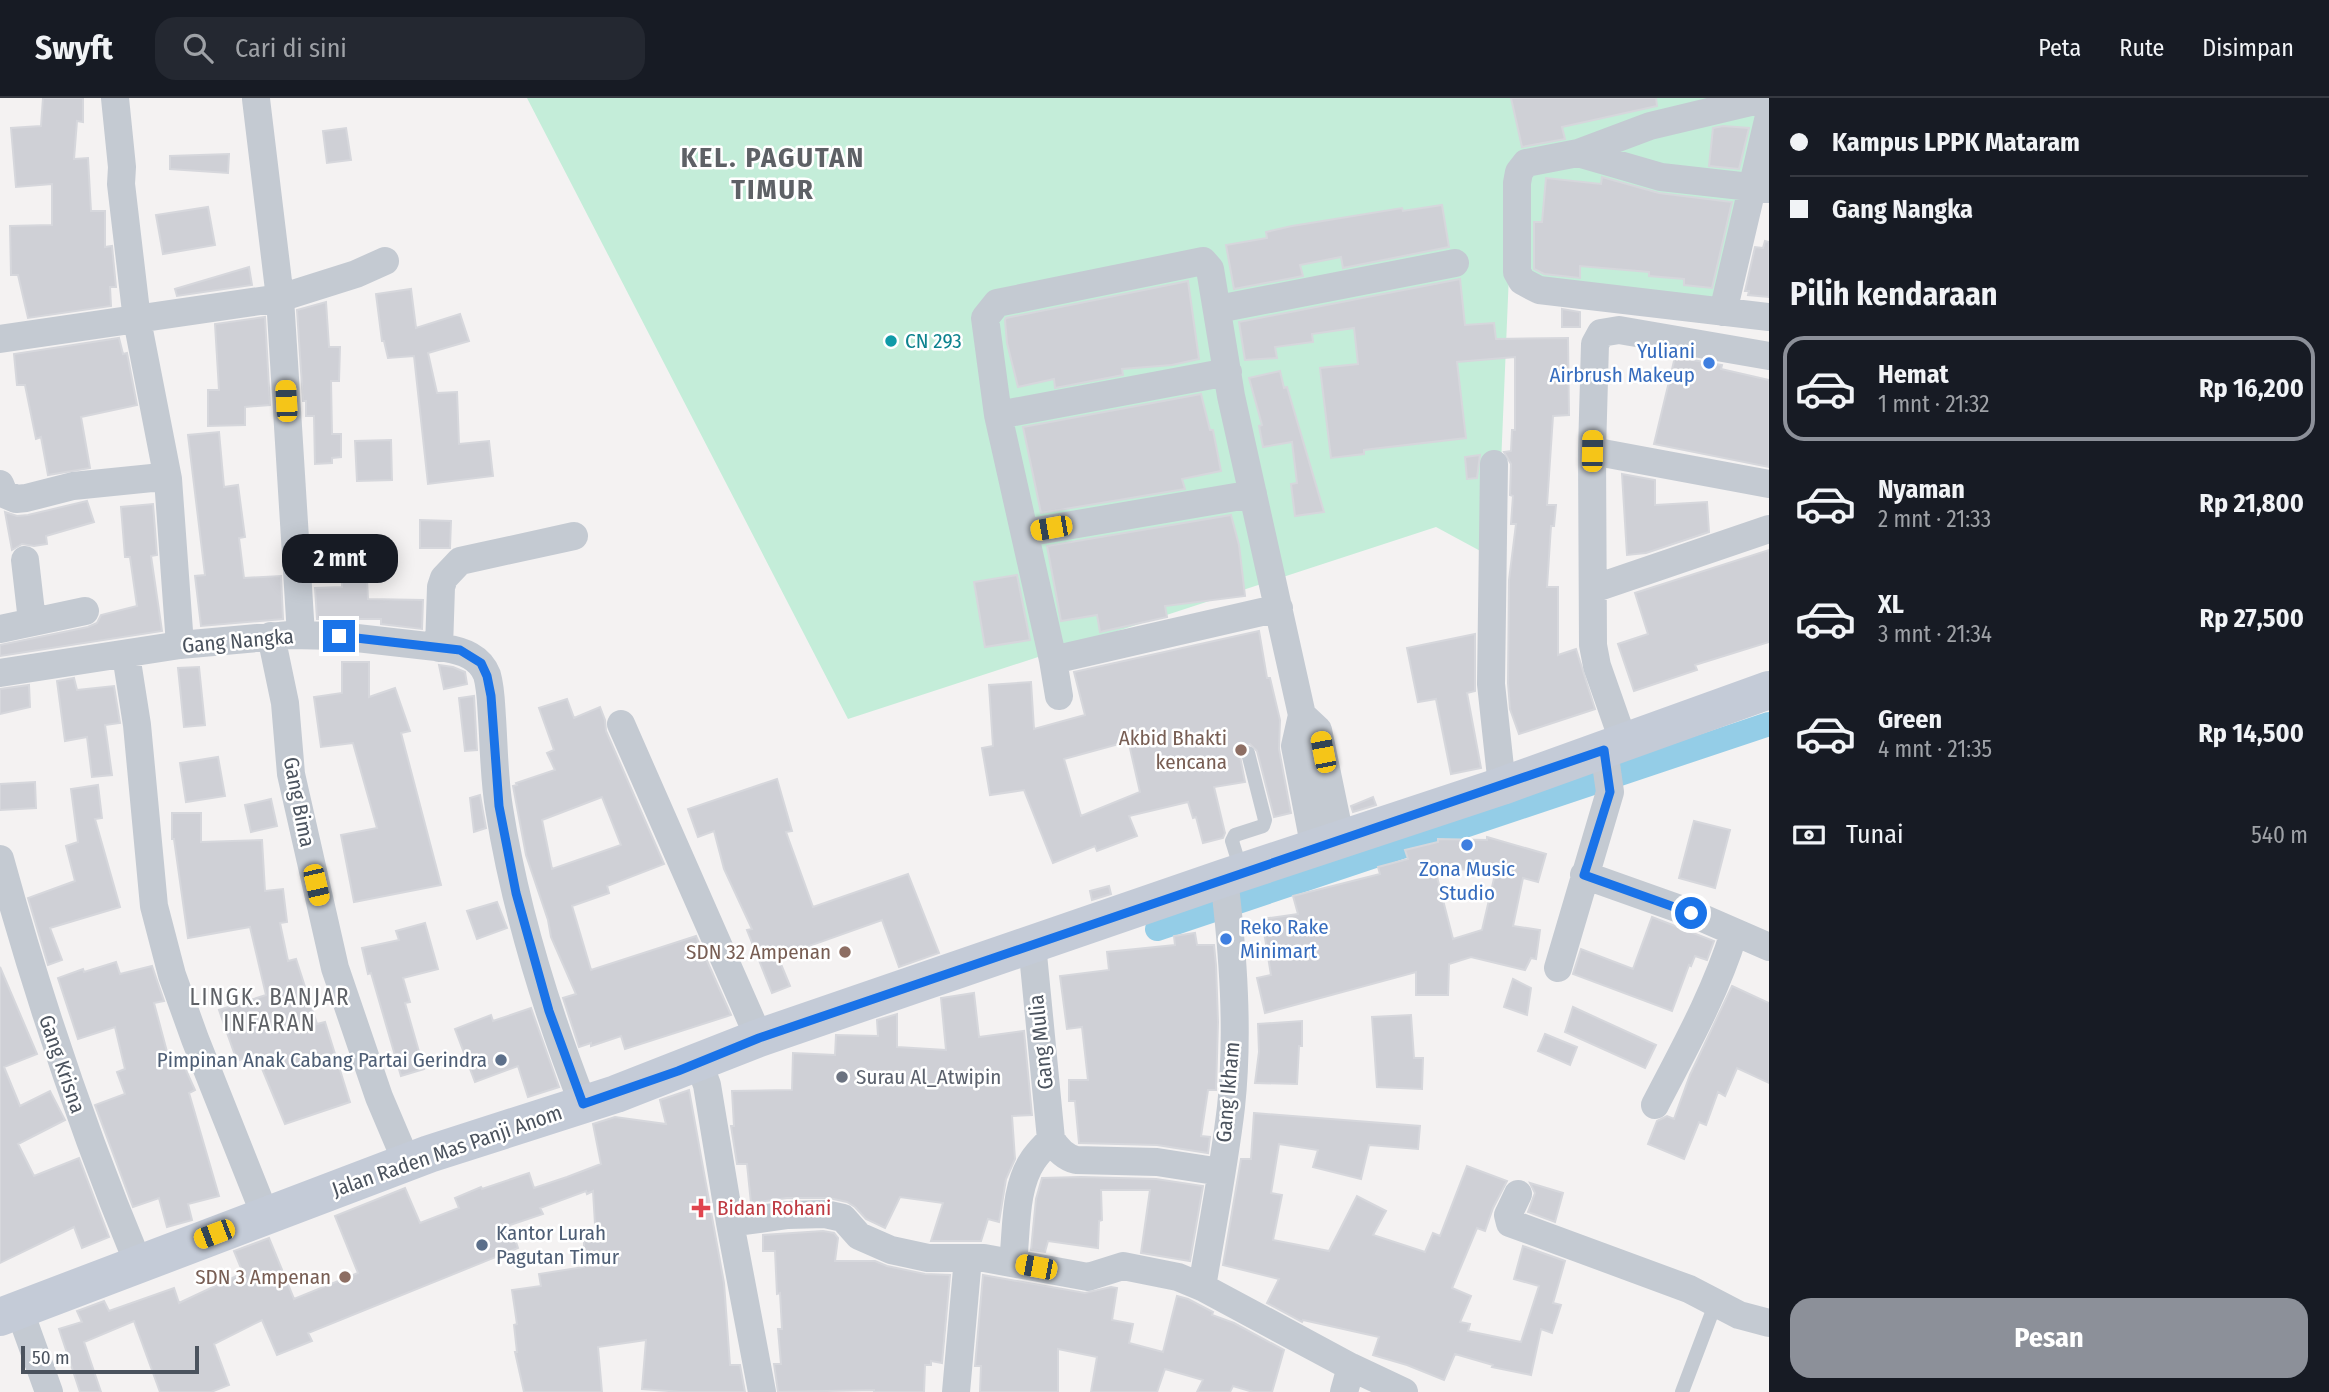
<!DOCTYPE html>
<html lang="id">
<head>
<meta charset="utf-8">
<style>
  :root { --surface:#171b24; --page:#242831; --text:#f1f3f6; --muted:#9ea1a6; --line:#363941; --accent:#8c9099 }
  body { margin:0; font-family:"Fira Sans Condensed",sans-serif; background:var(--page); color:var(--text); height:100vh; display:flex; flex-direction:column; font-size:26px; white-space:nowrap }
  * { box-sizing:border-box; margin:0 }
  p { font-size:23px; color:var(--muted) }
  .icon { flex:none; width:38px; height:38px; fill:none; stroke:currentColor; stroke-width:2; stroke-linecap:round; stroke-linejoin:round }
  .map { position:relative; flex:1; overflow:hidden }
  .drawer { display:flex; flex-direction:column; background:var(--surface); width:560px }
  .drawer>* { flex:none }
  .banner { display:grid; align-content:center; height:154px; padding:0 21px; background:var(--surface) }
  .scale { position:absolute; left:21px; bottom:18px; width:178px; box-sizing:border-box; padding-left:7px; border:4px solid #4b535e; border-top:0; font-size:19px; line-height:24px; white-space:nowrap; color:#4b535e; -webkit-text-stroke:5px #fff; paint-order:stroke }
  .end { position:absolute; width:32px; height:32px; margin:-16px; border:9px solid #1a73e8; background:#fff; box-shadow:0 0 0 4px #fff }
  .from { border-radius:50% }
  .bubble { position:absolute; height:49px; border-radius:21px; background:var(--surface); box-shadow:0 4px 18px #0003; font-size:23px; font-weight:700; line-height:49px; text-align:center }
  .car { position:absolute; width:21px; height:42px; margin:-21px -10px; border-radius:9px; box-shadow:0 0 5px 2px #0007; background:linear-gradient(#f5c518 24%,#345 0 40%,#f5c518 0 76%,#345 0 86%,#f5c518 0) }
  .banner b { display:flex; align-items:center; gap:24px; height:66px; font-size:26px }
  .banner b+b { border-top:2px solid var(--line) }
  .banner i { width:18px; height:18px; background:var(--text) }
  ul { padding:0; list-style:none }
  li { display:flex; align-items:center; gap:21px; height:105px; margin:0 14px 10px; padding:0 7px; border:4px solid transparent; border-radius:21px }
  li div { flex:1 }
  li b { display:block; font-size:26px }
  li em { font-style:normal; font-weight:700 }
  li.active { border-color:var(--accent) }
  li>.icon { width:63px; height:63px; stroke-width:1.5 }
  h2 { padding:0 21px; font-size:32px; line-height:84px }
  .pay { display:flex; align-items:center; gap:18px; height:77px; padding:0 21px; font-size:26px }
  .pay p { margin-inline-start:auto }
  .button { display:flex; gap:14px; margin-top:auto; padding:14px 21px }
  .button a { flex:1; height:80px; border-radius:21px; background:var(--accent); color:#fff; font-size:28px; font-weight:700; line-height:80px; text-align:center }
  header { display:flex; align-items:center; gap:42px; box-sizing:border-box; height:98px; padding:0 35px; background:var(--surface); border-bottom:2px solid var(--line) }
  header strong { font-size:33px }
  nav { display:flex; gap:38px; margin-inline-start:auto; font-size:24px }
  .search { width:490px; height:63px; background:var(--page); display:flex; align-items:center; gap:18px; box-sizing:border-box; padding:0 24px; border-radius:21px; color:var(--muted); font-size:26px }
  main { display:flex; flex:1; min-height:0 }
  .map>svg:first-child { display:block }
</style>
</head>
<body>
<header>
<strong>Swyft</strong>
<div class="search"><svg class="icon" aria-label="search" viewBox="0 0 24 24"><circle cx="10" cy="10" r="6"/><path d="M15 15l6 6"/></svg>Cari di sini</div>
<nav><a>Peta</a><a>Rute</a><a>Disimpan</a></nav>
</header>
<main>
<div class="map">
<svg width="1769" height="1294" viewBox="0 0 1769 1294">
  <rect width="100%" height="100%" fill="#f4f2f2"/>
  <path fill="#c4edd9" d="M527,0H1769L1711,207L1509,176L1497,462L1436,429L848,621Z"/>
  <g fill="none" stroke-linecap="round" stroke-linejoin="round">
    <path stroke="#94cde7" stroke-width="24" d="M1157,831L1769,626"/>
  </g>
  <path fill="#cfd0d6" stroke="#d6d7dc" stroke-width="2" fill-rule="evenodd" d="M43,0H83V24L77,23L74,61L88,60L91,113H105V149L112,148L116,189H110L111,208L28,220L18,177H11L10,128L52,127V86L16,89L11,30L41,28Z
    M1511,0H1656L1657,8L1562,29L1565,41L1522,49Z
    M1723,28L1749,30L1739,71L1709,68L1713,30Z
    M346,30L351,62L327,65L323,33Z
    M229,56L228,75L170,71V58Z
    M1602,79L1659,95L1732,104L1712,190L1684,187V181L1649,178V174L1580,168V180L1544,176L1534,171V124H1542L1546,80L1601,86Z
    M1442,107L1449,149L1343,170L1341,159L1300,167L1303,178L1234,191L1226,147L1267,140L1266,134L1292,128L1402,110L1403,113Z
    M208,109L215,147L163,156L156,117Z
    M1765,143L1769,144V199L1748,197L1749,193H1745L1755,149L1763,150Z
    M249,169L252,187L177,198L175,191Z
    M1460,181L1465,227L1494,225L1496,241L1568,240L1569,317L1553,318L1547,407H1556L1554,428H1551L1547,489H1558V557L1576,551L1595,611L1519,636L1510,611L1508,585L1509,482L1516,426H1511L1513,398L1510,397L1511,366L1504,354L1511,353L1512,332H1515V259L1457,264L1466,340L1364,352V356L1331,360L1320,270L1358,266L1354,230L1312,236L1313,244L1275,249L1277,260L1245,262L1239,224Z
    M1188,183L1199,261L1172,267L1122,271L1123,277L1055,290L1054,281L1018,289L1007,245L1005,222L1006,220Z
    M411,191L416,230L460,216L469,243L428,255L437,295L457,294L459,346L489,343L493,378L428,386L414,258L388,260L384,243H382L376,196Z
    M326,204L329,249H340L339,283H331L332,336H341V359L332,360V365L315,366L314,318H306V303H303L297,212Z
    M1562,211L1580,214V229H1562Z
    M265,219L270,307L245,309V327L208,328V292H219L215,226Z
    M119,240L123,256L127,255L137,307L81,319L90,370L48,377L41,339L36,341L25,287H17L14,256Z
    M1675,259L1722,267L1721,271L1769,282V369L1654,346Z
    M1280,273L1284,290L1287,289L1324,414L1295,418L1291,386L1297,385L1292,344L1263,349L1259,328L1262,327L1249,280Z
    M1201,296L1210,332H1213L1221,373L1182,381L1185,391L1041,415L1023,329Z
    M219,334L224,389L238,387L245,439L239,440L244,480L281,478L283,521L201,528L195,478L205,477L188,337Z
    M391,342L392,382L357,383L355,343Z
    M1480,357L1477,380L1467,381L1465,359Z
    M1622,376L1655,382V407L1707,404L1709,434L1646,455L1627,457Z
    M87,403L94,424L46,438L47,446L34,448L22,446L12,452L5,414L17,418L28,417Z
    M153,406L157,457L151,458L162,533L0,558V547L88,529L97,525L101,517L137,508L130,459H125L121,409Z
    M1231,417L1239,447L1245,498L1165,508L1167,519L1100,534L1097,517L1061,523L1047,448Z
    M420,422L451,423L450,450H420Z
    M1769,452V544L1695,567L1697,572L1634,593L1618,546L1648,536L1635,495Z
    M1017,477L1030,542L985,549L974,484Z
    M367,481L368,501L423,502L422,531L381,526V521H317L315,490L342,489V482Z
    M1259,533L1267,580H1270L1280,622L1279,651L1291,715L1274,719L1257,653L1250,646L1242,648L1239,653L1245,684L1214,689L1225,735L1223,740L1203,745L1196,719L1193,720L1188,704L1129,718L1137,738L1097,753L1095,748L1053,765L1024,692L990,697L982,650L993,648L989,587L1031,584L1034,631L1085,617L1074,574ZM1126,644L1127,647L1129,646L1140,694L1081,718L1064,661Z
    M1475,536V593L1467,595L1481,670L1451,676L1436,601L1418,604L1407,550Z
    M342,564H369V599L395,590L410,633L401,635L441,787L354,804L341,737L377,730L353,645L321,649L314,599L342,595Z
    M439,567L453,569L465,574L467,586L444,591Z
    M199,569L205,627L184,629L178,570Z
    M74,580L77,592L114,588L120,625L105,627L112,677L92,679L87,639L65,643L57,583Z
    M29,587L30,609L0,616V591Z
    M474,598L477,652L465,653L459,600Z
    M567,601L574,620L600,609L605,622L606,633L664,766L607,788L609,795L572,808L591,872L696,838L731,917L625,951L621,938L591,948V945L579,949L563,900L576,896L551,839L548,822L526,757L513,688L517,687L516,685L555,672L547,655L554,652L539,610ZM602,699L621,747L552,771L542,722Z
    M218,659L225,698L186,704L180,665Z
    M777,681L792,733L786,734L813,809L908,776L939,855L899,869L882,822L778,859L790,888L772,895L747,832L752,831L724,771L714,733L698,739L688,711Z
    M35,684L36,710L0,712V686Z
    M98,687L102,720L95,721L120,809L50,830L62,862L48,867L28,800L75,783L66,748L78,744L71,691Z
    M480,697L486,730L474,734L470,700Z
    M1373,699L1376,707L1353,714L1351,708Z
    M271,701L277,728L251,734L245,707Z
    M172,715H201V744L262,742L265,793L283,791L287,824L280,825L288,863L296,861L317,926L325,924L350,1004L285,1026L256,956L237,963L219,912L266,897L250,829L188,840L174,741H172Z
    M1694,723L1730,732L1715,790L1679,780Z
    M1487,739L1546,756L1538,784L1523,780L1513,828L1540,832L1536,861L1531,860L1525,872L1471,859L1449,866L1448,897H1416V874L1265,915L1257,880L1271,877L1262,821L1298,816L1293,798L1380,776L1378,769L1408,761L1405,752L1438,744V741L1487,742ZM1435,771L1496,772L1482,832L1453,841Z
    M1109,788L1111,796L1092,802L1090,793Z
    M497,804L507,830L477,841L467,813Z
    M1652,819L1714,843L1707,862L1695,858L1691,868L1689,867L1672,913L1573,876L1581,851L1633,871Z
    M425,825L438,871L403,880L410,904L405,905L424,971L401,978L371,875L368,876L362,850L399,842L396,833Z
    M1195,835L1197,847H1214L1216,867L1218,924L1216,992H1208L1201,1038L1210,1039L1208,1055L1157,1047L1079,1045L1075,1003H1069V982H1088L1082,929L1067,931L1060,878L1109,872L1107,854L1175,847L1174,838Z
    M116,864L120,876L152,868L164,903L154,905L170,965L181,961L195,992L189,995L219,1098L188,1106L192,1122L167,1129L159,1100L133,1109L95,1007L125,996L117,974L125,971L115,929L78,941L58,880L83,871L84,874Z
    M0,869L37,956L4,969L20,1008L50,993L65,1022L18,1046L34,1078L79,1060L109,1139L82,1150L74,1129L0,1165Z
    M1513,881L1531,890L1527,917L1504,909Z
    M1732,888L1769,905V985L1737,970L1725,998L1718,994L1706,1027L1699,1024L1684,1061L1648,1046L1657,1023L1667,1018L1674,1021L1690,977Z
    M974,895L979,939L1024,933L1032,1017L1012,1018L1015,1061L1006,1081L999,1124L988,1121L981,1143H931L943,1105L900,1099L885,1130L866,1121L855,1109L847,1104L829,1100H787L751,1105L747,1066H737L731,1028H734L732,993L792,992L793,955L835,957L836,937L878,938L877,922L897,916V949L946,952L941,900Z
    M1573,909L1656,947L1645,970L1565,934Z
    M531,910L559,989L528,999L518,968L475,984L455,931L491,917L493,923Z
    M1411,917L1414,960H1423L1422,991L1377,989L1372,919Z
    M1302,923V948H1299L1297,986L1255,985L1259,954L1258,926Z
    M1545,936L1577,949L1570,967L1538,953Z
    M689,992L724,1185L730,1267H740L745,1294H682L642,1291L646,1242L598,1249L602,1294H524L515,1254H517L514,1227L517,1226L512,1192L541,1188L539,1176L584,1169V1143H596L593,1093L587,1096L586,1093L540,1110L543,1116L510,1127L518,1150L308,1235L312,1243L277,1257L262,1222L214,1246L229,1287L211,1294H160L134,1223L84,1244L101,1294H80L59,1231L82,1224L77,1213L104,1203L109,1213L174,1190L179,1205L243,1175L234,1153L269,1140L294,1201L358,1175L335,1118L405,1090L420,1125L459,1110L455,1100L481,1089L482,1091L529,1075L534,1090L567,1079L601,1066L593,1026L615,1019L666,1026L660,1002Z
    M1254,1015L1420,1028L1418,1051L1369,1047L1361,1081L1313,1069L1318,1052L1279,1046L1271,1095L1282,1097L1273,1142L1329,1153L1357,1098L1386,1113L1373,1137L1425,1154L1433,1135L1440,1138L1467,1068L1507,1083L1493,1110L1485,1133L1477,1130L1452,1190L1471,1198L1460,1224L1470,1226L1468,1233L1521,1244L1539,1188L1514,1181L1523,1148L1565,1163L1553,1205L1561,1207L1552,1235L1541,1231L1531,1277L1492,1269L1493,1267L1455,1256L1444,1282L1407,1267L1373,1257L1379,1239L1303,1222L1302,1224L1267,1205L1279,1181L1223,1167L1241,1061H1251Z
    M1081,1079L1156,1081L1203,1088L1190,1163L1141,1155L1150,1092H1101L1102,1122L1099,1123L1098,1150L1048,1143L1045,1154L1031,1152L1036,1101L1042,1080Z
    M1530,1085L1563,1095L1555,1124L1528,1114L1535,1095Z
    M823,1133L834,1135L838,1140L835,1163H875L887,1168L925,1176L950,1177L942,1265L931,1263V1267H925L924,1294H874V1292L778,1294L774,1266H781L778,1231H782L780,1195L777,1196L775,1153H763V1137Z
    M983,1177L1085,1195L1111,1189L1117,1190L1112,1222L1133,1226L1129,1245L1163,1254L1177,1198L1188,1201L1213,1214L1212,1217L1234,1225L1284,1252L1272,1294H1253L1233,1288L1230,1294H1197L1203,1282L1165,1271L1157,1294H1091L1097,1259L1058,1251V1294H980L981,1268H975Z"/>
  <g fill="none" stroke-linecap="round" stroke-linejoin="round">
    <path stroke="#c4cad2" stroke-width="14" d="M1241,772L1232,743L1235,737L1263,728L1265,722L1248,655
      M1682,1294L1716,1204"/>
    <path stroke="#c4cad2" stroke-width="28" d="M115,0L122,69L121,86L137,222L168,381L180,547
      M1767,0L1650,28L1578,55L1526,65L1519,74L1517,85V174L1522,183L1539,192L1769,219
      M256,1L280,200L301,537
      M1578,55L1661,79L1769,91
      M1218,211L1455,165
      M1723,214L1769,18
      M0,241L280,200L356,176L385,163
      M998,317L1228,274
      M1592,353L1769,386
      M1494,366L1491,586L1502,688
      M0,386L4,396L16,401L26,400L73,388L152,380L168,381
      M1025,435L1253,396
      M25,462L32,523
      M1593,491L1769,431
      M0,531L85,513
      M271,538L285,605L291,676L335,870L379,999L407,1065
      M439,550L441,489L444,480L460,463L574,438
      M126,557L137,627L154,808L172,877L195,941L265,1117
      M1053,562L1279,510
      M0,575L180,547L290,537L339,538L445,550C463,553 480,559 487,577C491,591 491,606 492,620C494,649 494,680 499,710C515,811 546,911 583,1006
      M1059,598L1053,562L998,317L985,220L997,205L1203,163L1210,171L1231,298L1302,617L1295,648L1315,751
      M1302,617L1318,632L1341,743
      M621,626L759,940
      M1624,645L1597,568L1593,547L1592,353L1595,246L1601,235L1619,232L1769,258
      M0,761C38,899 83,1033 138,1165
      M1584,777L1691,815L1769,849
      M1032,846L1051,1041C1057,1051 1064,1059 1076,1062L1157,1064L1221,1074
      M1558,870L1610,694L1604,652
      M699,965L707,987L730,1125L762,1294
      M1655,1007C1684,951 1715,896 1734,835
      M1518,1096L1508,1117L1510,1125L1689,1191L1739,1217L1769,1225
      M730,1125L788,1117L825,1116L843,1120L859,1138L891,1152L928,1160H984L1088,1179L1123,1168L1178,1179L1202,1189L1351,1269L1404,1294
      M1013,1164C1017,1131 1014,1090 1033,1062C1038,1054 1045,1048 1051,1041
      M1202,1189C1212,1129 1224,1069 1231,1009C1239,934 1233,855 1224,780
      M19,1211L49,1294
      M956,1294L968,1160
      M1344,1294L1351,1269"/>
    <path stroke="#c4cbd7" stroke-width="38" d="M0,1219L429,1056L616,996L759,940L1224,780L1502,688L1769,592"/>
  </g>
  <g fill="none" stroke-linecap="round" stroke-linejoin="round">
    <path stroke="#1a73e8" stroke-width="9" d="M339,538L460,552L481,565L487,578L491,598L499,708L516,795L549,913L583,1006L678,973L759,940L1604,652L1610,694L1584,777L1691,815"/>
  </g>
  <circle fill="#0f9aa8" stroke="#fff" stroke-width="2.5" cx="891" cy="243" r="7"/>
  <g fill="#3f7fe0" stroke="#fff" stroke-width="2.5">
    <circle cx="1709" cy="265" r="7"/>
    <circle cx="1467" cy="747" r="7"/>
    <circle cx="1226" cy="841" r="7"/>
  </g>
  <g fill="#8d6e63" stroke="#fff" stroke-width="2.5">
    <circle cx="1241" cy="652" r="7"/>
    <circle cx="845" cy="854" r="7"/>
    <circle cx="345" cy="1179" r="7"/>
  </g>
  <g fill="#5c6f8a" stroke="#fff" stroke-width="2.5">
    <circle cx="501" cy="962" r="7"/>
    <circle cx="482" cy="1147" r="7"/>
  </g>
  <circle fill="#6b7280" stroke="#fff" stroke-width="2.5" cx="842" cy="979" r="7"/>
  <path fill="#e0444e" stroke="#fff" stroke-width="2.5" d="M697.5 1099.5h7v7h7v7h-7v7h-7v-7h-7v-7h7z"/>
  <g text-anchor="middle" stroke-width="5" stroke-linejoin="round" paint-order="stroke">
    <g font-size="21" fill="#0d838f" stroke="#fff" text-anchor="start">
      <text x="905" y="250">CN 293</text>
    </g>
    <g font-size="21" fill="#366cbe" stroke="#fff" text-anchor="end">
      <text x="1695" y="260">Yuliani<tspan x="1695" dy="24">Airbrush Makeup</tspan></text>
      <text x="1467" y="778" text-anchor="middle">Zona Music<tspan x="1467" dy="24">Studio</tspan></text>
      <text x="1240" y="836" text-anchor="start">Reko Rake<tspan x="1240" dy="24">Minimart</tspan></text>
    </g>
    <g font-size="21" fill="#4b535e" stroke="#fff">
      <text transform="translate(238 543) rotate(-5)" y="7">Gang Nangka</text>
      <text transform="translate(299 704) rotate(79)" y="7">Gang Bima</text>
      <text transform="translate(1041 944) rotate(-96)" y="7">Gang Mulia</text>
      <text transform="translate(62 966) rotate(71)" y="7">Gang Krisna</text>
      <text transform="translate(1228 994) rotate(-85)" y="7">Gang Ikham</text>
      <text transform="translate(447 1053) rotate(-19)" y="7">Jalan Raden Mas Panji Anom</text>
    </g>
    <g font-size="21" fill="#785e54" stroke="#fff" text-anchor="end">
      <text x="1227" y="647">Akbid Bhakti<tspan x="1227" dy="24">kencana</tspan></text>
      <text x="831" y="861">SDN 32 Ampenan</text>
      <text x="331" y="1186">SDN 3 Ampenan</text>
    </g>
    <g font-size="21" fill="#4e5e75" stroke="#fff" text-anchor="end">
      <text x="487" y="969">Pimpinan Anak Cabang Partai Gerindra</text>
      <text x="496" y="1142" text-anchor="start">Kantor Lurah<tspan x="496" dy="24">Pagutan Timur</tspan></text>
    </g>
    <g font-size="21" fill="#5b616d" stroke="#fff" text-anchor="start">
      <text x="856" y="986">Surau Al_Atwipin</text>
    </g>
    <g font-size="21" fill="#be3a42" stroke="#fff" text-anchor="start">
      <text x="717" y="1117">Bidan Rohani</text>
    </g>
    <g font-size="23" letter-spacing="2" fill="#5e6166" stroke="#fff">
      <text x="270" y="907">LINGK. BANJAR<tspan x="270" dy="26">INFARAN</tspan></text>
    </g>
    <g font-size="28" font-weight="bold" letter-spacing="2" fill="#5e6166" stroke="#fff">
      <text x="773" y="69">KEL. PAGUTAN<tspan x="773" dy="32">TIMUR</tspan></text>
    </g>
  </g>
</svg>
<div class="scale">50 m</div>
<i class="end from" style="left:1691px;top:815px"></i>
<i class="end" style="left:339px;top:538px"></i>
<div class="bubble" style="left:282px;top:436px;width:116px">2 mnt</div>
<i class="car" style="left:286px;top:303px;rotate:357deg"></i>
<i class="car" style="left:1592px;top:353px;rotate:1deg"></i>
<i class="car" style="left:1051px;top:430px;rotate:260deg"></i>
<i class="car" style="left:1323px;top:654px;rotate:349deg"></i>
<i class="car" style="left:316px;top:787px;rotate:167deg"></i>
<i class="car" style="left:214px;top:1136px;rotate:249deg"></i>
<i class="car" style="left:1036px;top:1169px;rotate:281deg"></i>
</div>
<section class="drawer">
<div class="banner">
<b><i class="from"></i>Kampus LPPK Mataram</b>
<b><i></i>Gang Nangka</b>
</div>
<h2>Pilih kendaraan</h2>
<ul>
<li class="active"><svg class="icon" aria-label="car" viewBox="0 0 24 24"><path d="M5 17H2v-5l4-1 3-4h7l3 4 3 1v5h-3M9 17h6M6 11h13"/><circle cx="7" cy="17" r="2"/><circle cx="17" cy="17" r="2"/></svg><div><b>Hemat</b><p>1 mnt · 21:32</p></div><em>Rp 16,200</em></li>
<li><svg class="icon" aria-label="car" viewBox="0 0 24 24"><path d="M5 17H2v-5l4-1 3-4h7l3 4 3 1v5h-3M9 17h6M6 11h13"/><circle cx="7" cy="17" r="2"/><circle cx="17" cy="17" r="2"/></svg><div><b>Nyaman</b><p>2 mnt · 21:33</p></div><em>Rp 21,800</em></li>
<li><svg class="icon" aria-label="car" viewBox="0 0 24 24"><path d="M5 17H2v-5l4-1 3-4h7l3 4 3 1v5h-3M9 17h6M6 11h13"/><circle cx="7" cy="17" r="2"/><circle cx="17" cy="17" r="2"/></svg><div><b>XL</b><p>3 mnt · 21:34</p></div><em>Rp 27,500</em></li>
<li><svg class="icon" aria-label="car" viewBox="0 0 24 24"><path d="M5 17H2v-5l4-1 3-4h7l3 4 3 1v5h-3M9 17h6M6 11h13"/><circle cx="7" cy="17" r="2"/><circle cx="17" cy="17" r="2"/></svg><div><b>Green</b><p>4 mnt · 21:35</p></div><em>Rp 14,500</em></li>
</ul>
<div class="pay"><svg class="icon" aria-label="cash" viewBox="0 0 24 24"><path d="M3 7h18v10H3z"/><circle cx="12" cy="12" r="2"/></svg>Tunai<p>540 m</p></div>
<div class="button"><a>Pesan</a></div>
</section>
</main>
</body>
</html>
